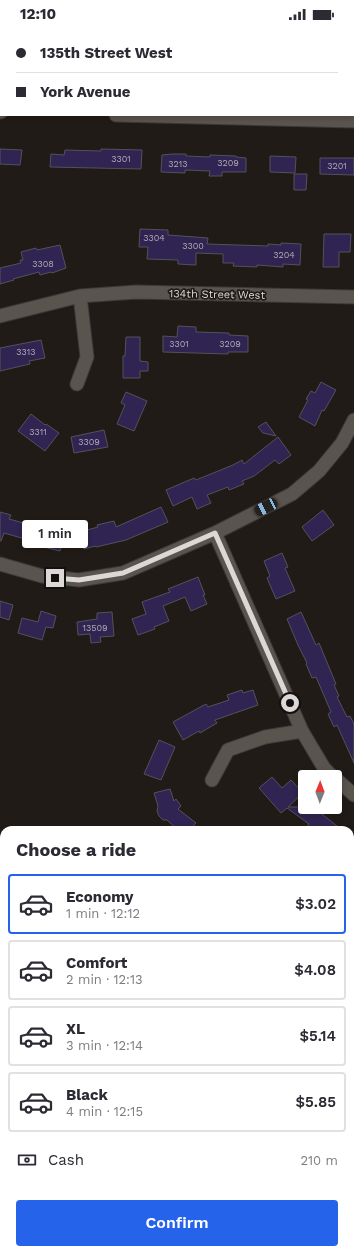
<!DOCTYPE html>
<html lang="en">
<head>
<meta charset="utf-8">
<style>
  :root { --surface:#fff; --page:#f7f7f7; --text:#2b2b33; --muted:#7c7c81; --line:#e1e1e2; --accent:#2563eb }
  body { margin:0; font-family:"Work Sans",sans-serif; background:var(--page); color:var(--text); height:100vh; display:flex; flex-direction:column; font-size:15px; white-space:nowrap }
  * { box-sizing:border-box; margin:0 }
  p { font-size:13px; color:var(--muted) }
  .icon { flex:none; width:22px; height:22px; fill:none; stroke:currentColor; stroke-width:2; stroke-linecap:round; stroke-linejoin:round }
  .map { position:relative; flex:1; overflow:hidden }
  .panel { position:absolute; left:0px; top:798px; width:354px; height:428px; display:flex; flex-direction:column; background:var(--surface); border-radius:12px 12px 0 0; box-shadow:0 2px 6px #0003 }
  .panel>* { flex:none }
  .banner { position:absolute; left:0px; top:0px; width:354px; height:88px; box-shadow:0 2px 6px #0003; display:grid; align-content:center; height:88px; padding:0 16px; background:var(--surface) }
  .needle { width:26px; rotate:1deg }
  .controls { position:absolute; left:298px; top:742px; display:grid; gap:8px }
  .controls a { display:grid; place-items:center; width:44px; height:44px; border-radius:4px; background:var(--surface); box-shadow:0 2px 6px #0003; font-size:20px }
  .end { position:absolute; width:18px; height:18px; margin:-9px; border:5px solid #ddd8d5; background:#111; box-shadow:0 0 0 2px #111 }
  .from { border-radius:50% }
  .bubble { position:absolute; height:28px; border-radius:4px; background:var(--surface); box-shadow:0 2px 6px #0003; font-size:13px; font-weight:600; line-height:28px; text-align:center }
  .car { position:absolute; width:12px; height:24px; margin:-12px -6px; border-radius:5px; box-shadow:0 0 3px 1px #0007; background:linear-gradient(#222 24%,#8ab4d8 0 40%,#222 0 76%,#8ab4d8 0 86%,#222 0) }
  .banner b { display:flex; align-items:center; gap:14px; height:38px; font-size:15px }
  .banner b+b { border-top:1px solid var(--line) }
  .banner i { width:10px; height:10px; background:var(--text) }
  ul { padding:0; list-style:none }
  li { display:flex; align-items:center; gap:12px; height:60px; margin:0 8px 6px; padding:0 8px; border:2px solid var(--line); border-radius:4px }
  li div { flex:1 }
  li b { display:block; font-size:15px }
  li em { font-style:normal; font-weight:600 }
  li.on { border-color:var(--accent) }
  li>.icon { width:36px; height:36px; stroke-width:1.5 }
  h2 { padding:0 16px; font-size:18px; line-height:48px }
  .pay { display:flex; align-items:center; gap:10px; height:44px; padding:0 16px; font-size:15px }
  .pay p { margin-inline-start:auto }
  .cta { display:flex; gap:8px; margin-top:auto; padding:8px 16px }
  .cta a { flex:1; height:46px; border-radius:4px; background:var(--accent); color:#fff; font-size:16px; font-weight:600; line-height:46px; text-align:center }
  .status { display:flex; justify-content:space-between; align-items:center; height:28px; padding:0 20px; background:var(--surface); direction:ltr }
  .status svg { height:11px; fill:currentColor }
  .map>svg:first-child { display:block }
</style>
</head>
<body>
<div class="status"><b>12:10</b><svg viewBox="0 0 49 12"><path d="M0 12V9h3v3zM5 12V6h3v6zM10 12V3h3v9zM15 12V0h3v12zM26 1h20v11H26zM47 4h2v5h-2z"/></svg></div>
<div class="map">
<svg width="354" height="1226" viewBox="0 0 354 1226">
  <rect width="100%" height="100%" fill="#211b17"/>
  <path fill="#302452" stroke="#53525a" d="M0,121L22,122L20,137L0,136Z
    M101,121L142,122L141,141L50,139L51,126L64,127L65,122L101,123Z
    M172,126H186V128L210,129V127L236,128V129L246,130V144H222V148H209L210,143L185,142V145L161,144L162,127Z
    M270,128L296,129L295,145L270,144Z
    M320,130H354V147L320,146Z
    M294,146H307L306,162H294Z
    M140,201L168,202V207L208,210L207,216L268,218V216L281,217V215L301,216L300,237L283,236V239L257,237V239L233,238L234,235H223V226L196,225V237L178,236V232L147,231L148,219H139Z
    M324,206H351L350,224H339V239H323Z
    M60,217L66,240L52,245L51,244L40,247L39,244L13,251L14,252L0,256V240L21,235L20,232H23L21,224L36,220L37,222Z
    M178,298L196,299V304L229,305V307L248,308V324H228V326L163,324V308L177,309Z
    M126,309H140V333L148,334V343H140V350H123V328H125Z
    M41,312L45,330L29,333L30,336L0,343V320Z
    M321,354L336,362L324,383L322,382L315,398L299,389L308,372L306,371L311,363L315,365Z
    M126,364L147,373L134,403L117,396L125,377L121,375Z
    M31,386L45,397L46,396L59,405L45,423L18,403Z
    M266,394L276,408L263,405L258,399Z
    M104,402L108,419L74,425L71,409Z
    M278,409L291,427L279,436L275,432L254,448L242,453L244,456L229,462L228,459L207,467L211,475L197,481L192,469L173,478L166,462L194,450L196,452L233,437L242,432L244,436Z
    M161,479L168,494L126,512L96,519L95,518L84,521L80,504L98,499L97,497L114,493L116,499Z
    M323,482L334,497L312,513L302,499Z
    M0,484L11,487L9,491L38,499V497L65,506L60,523L31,516L32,513L4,505L1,513H0Z
    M282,525L288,539L285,540L295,563L276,571L267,550L270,548L264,533Z
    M198,549L205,567H203L207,576L191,583L185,569L163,578L169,593L154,599L155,601L138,607L132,591L146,586L142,574L170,564L168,561Z
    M0,573L13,577L9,592L0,589Z
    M41,583L56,588L53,600L46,599L42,612L18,605L22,590L38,594Z
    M112,584L114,608L100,609L101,614L91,615L90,606L78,607L77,594L97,591V585Z
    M301,584L316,617L319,615L336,656L334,657L339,668L337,669L347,689L350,688L354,696V735L337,697L334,699L328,686L331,684L316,649L312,650L306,636L307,635L298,617L287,591Z
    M242,662L243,665L253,662L258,677L215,692L217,695L200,705L199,703L183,712L173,694L206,676L208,679L229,672L227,667Z
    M159,712L175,719L161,752L144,746Z
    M272,749L282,760L291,752L303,765L288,779H313L342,802H304L309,796L287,780L281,785L259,760Z
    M170,761L174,773L176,771L181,778L178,781L196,795L190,802H178L167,792H163L159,788L157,783L158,778L154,765Z"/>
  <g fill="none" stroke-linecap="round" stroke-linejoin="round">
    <defs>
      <path id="street" d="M0,84H1
        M116,87L354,93
        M0,288L80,268L136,264L354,269
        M77,356L87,329L80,268
        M215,505L302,703L324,740L333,749
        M0,536L42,548L79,552L123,545L215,505L292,466L319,443L342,415L354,392
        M335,750L354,767
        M212,752L228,722L265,709L302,703
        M0,935L4,938
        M350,1005L354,1008
        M279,1226L280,1222"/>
      <path id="secondary" d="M0,897L4,900
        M350,1183L354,1186"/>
    </defs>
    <use href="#street" stroke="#3d3836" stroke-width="15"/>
    <use href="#secondary" stroke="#3d3836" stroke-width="21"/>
    <use href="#street" stroke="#5a544e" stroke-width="13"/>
    <use href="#secondary" stroke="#5a544e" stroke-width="19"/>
    <path stroke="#c5c0bd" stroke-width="3" stroke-dasharray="5 5" stroke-linecap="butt" d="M0,1103L4,1107
      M109,1222L113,1226"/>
  </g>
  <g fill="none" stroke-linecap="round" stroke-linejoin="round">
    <path stroke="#ddd8d5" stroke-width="5" d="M55,550L79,552L123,545L215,505L290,675"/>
  </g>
  <g text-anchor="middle" stroke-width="3.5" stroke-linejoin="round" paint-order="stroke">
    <g font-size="9" fill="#b2abb4">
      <text x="121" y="134">3301</text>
      <text x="228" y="138">3209</text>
      <text x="178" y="139">3213</text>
      <text x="337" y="141">3201</text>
      <text x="154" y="213">3304</text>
      <text x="193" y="221">3300</text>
      <text x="284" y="230">3204</text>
      <text x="43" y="239">3308</text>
      <text x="179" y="319">3301</text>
      <text x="230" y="319">3209</text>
      <text x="26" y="327">3313</text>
      <text x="38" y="407">3311</text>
      <text x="89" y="417">3309</text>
      <text x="95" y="603">13509</text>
    </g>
    <g font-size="11" fill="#ddd8d5" stroke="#211b17">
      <text transform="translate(217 266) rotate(1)" y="4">134th Street West</text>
    </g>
  </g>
</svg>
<div class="controls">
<a><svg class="needle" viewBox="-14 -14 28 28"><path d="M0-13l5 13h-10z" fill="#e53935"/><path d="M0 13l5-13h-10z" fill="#7c7c81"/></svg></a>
</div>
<i class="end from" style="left:290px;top:675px"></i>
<i class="end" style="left:55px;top:550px"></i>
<div class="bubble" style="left:22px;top:492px;width:66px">1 min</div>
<i class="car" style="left:266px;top:479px;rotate:243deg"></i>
<div class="banner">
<b><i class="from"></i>135th Street West</b>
<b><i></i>York Avenue</b>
</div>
<section class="panel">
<h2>Choose a ride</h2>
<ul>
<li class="on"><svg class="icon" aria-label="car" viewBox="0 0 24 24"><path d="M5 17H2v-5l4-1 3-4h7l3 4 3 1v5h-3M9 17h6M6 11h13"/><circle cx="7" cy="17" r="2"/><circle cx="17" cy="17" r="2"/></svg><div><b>Economy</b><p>1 min · 12:12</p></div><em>$3.02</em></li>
<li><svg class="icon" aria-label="car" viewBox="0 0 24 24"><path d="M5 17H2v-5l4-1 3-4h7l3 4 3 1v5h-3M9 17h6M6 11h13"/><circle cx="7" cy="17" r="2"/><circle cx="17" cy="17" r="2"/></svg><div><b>Comfort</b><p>2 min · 12:13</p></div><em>$4.08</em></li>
<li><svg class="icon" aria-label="car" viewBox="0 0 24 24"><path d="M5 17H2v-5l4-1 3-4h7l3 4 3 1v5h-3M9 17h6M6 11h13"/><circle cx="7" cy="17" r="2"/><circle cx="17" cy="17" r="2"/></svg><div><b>XL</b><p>3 min · 12:14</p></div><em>$5.14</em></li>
<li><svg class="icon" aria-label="car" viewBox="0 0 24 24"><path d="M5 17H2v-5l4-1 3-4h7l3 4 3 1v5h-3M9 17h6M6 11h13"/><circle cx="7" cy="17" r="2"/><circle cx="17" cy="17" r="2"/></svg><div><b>Black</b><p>4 min · 12:15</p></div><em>$5.85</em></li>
</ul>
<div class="pay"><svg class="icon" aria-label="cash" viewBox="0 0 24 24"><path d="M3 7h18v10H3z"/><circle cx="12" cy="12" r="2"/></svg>Cash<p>210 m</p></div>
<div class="cta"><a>Confirm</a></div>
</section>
</div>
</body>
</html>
